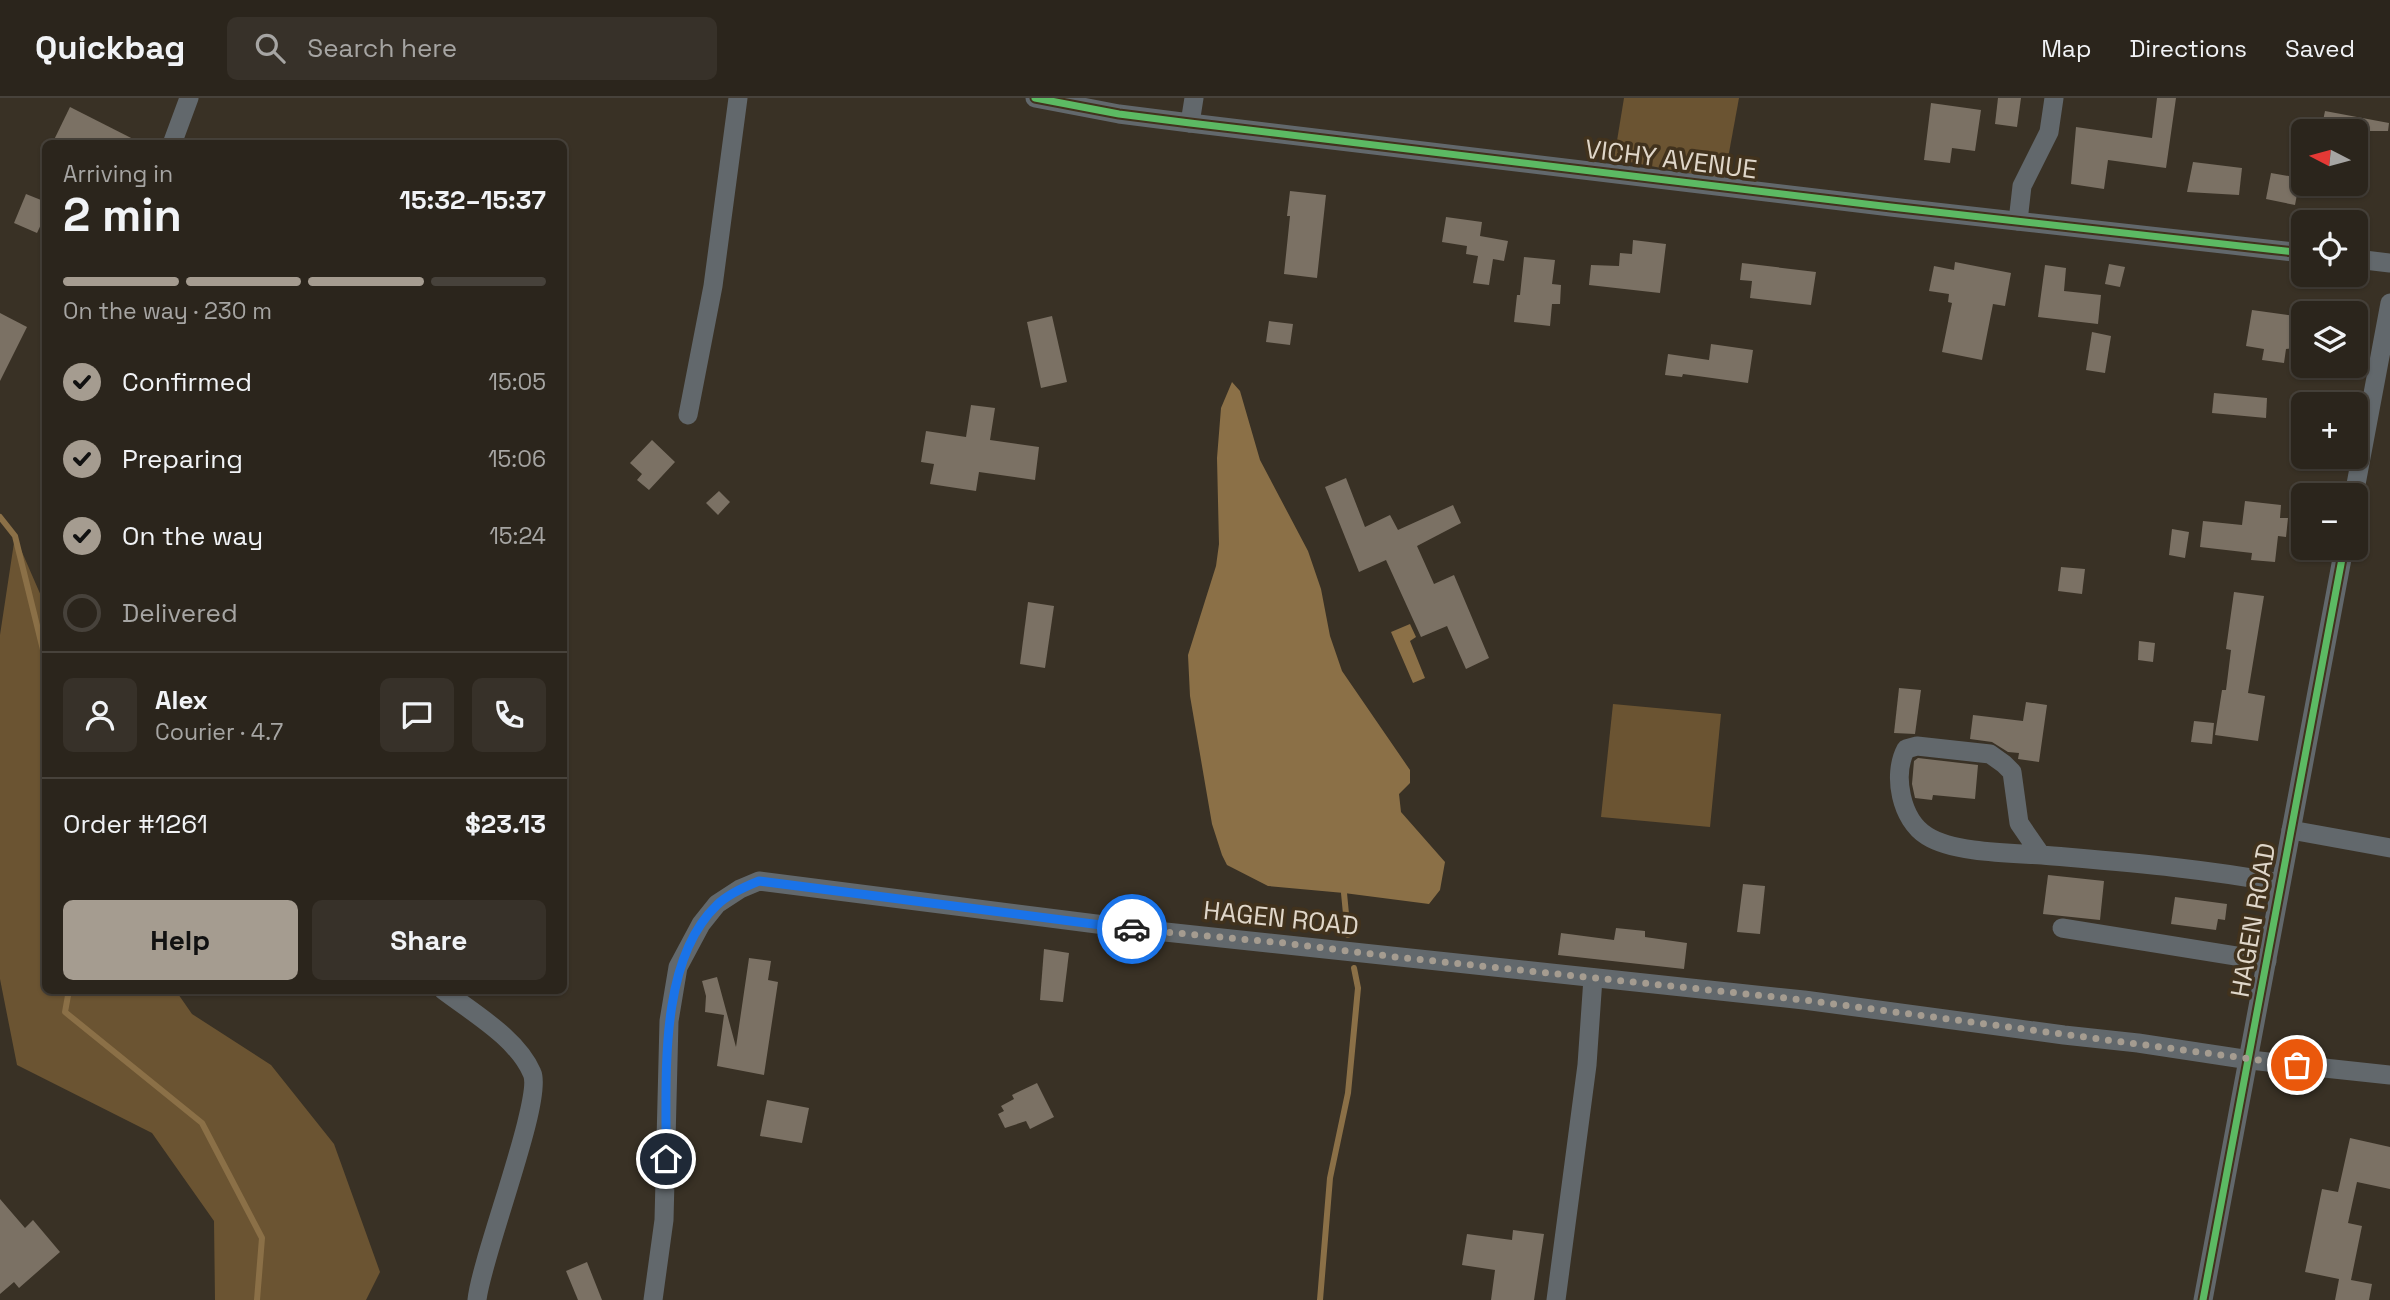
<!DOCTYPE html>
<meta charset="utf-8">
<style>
:root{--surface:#2b251c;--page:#373129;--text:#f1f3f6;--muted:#a6a5a3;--line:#47423b;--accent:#a59c90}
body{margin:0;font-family:"Space Grotesk",sans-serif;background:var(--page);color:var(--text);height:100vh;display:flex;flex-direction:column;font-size:26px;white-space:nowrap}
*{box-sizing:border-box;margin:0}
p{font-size:23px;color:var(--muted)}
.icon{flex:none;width:38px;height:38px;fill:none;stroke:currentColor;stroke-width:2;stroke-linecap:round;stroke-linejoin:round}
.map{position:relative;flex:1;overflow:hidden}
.drawer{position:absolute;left:42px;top:42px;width:525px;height:854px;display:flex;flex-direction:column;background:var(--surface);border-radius:10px;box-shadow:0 2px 5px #0004,0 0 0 2px var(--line)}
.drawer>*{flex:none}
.needle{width:46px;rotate:276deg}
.buttons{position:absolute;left:2291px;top:21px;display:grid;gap:14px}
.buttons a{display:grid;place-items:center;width:77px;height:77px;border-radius:10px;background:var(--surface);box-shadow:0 2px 5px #0004,0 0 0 2px var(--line);font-size:35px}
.pin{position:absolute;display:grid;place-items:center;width:60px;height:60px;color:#fff;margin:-30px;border:4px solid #fff;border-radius:50%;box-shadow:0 2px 7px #0007}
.courier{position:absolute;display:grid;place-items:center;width:70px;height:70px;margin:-35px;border:5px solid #1a73e8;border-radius:50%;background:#fff;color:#222;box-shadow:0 2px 9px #0007}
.headline em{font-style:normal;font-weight:600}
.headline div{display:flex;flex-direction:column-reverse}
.headline{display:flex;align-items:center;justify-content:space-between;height:119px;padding:0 21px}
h1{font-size:46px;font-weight:600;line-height:52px}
.bar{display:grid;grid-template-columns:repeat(4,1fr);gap:10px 7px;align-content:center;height:84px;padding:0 21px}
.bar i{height:9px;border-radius:5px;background:var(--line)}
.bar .current{background:var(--accent)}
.bar p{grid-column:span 4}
.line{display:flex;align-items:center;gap:18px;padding:0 21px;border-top:2px solid var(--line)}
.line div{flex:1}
.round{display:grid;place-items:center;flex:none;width:74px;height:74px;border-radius:10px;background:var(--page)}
ol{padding:0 21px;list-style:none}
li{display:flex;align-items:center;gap:21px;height:77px}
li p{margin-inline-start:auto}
li .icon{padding:7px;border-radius:50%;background:var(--accent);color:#111;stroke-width:4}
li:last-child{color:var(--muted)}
li i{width:38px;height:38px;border:4px solid var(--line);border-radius:50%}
.primary-button{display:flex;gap:14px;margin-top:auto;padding:14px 21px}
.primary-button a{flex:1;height:80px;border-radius:10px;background:var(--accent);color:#111;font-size:28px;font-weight:600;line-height:80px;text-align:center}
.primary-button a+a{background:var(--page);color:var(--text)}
header{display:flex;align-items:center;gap:42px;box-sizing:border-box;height:98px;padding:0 35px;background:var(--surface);border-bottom:2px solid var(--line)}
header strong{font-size:33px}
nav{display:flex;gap:38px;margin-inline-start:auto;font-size:24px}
.search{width:490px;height:63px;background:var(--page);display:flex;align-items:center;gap:18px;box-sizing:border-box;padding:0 24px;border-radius:10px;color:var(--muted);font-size:26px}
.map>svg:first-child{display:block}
</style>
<header>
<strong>Quickbag</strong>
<div class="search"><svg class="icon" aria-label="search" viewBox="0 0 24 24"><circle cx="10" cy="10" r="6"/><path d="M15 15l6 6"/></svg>Search here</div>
<nav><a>Map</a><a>Directions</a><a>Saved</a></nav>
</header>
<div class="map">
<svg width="2390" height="1202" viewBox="0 0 2390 1202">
<rect width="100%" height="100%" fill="#393125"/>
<g fill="#6b5432">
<polygon points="1624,0 1739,0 1724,82 1614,61"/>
<polygon points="15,438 45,507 46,892 176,893 192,916 271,967 334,1046 380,1174 366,1202 215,1202 214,1123 152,1035 17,967 0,881 0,537"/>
<polygon points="1613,606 1721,616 1710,729 1601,719"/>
</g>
<g fill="#8b7047">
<polygon points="1232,284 1240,293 1260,362 1308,453 1321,491 1330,538 1342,573 1410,672 1410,685 1399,696 1401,714 1445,764 1440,792 1429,806 1344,795 1268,788 1227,767 1222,757 1212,726 1190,598 1188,557 1216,468 1219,446 1217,360 1221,310"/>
<polygon points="1410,526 1416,539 1410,543 1425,580 1413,585 1391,534"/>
</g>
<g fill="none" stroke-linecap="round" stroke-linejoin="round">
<g stroke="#8b7047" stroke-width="6">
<polyline points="0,419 15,438 46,564"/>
<polyline points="1344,795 1348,837"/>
<polyline points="69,892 65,914 202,1025 262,1140 257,1202"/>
<polyline points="1320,1202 1330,1080 1348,995 1358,890 1354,870"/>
</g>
</g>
<g fill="#7b7164">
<polygon points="1998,0 2021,0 2017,29 1995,26"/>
<polygon points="2157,0 2176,0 2166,70 2108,62 2104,91 2071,86 2076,29 2152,40"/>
<polygon points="1931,5 1981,12 1975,53 1952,50 1950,65 1924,62"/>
<polygon points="70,9 143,46 52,46"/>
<polygon points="2325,13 2389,25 2388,33 2321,33"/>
<polygon points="2193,64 2242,70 2239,97 2187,94"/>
<polygon points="2271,75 2300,80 2295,107 2266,101"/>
<polygon points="1290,93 1326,97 1317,180 1284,176 1290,118 1287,118"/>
<polygon points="26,96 46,104 46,116 37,135 14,125"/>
<polygon points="1446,119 1482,124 1480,138 1508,143 1504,163 1493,161 1489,187 1473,185 1478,158 1466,156 1467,148 1442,144"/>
<polygon points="1633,142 1666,146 1660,195 1589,187 1591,167 1619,168 1620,155 1632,156"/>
<polygon points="1524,159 1555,162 1552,186 1561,187 1560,206 1552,206 1550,228 1514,224 1517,197 1520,197"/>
<polygon points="1955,164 2011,175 2005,208 1993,206 1982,262 1942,254 1952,205 1948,204 1949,196 1929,193 1934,168 1954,172"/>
<polygon points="1742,165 1816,174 1811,207 1750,200 1752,183 1740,182"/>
<polygon points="2109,166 2125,169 2120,189 2105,186"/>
<polygon points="2045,167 2066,170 2064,193 2101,197 2098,226 2038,219"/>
<polygon points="2252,212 2303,219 2303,249 2286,251 2284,265 2262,262 2264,251 2246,248"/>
<polygon points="0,215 27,229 0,283"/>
<polygon points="1052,218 1067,284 1041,290 1027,224"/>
<polygon points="1269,223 1293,226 1290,247 1266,244"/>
<polygon points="2092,234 2111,238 2105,275 2086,272"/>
<polygon points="1711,246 1753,252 1748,285 1683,276 1682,279 1665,277 1668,256 1709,262"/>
<polygon points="2214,295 2267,300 2266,320 2212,315"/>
<polygon points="971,307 995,310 990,342 1039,349 1035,382 979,374 976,393 930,386 934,366 921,364 926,333 966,339"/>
<polygon points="652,342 675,364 649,392 637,382 642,376 630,365"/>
<polygon points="1346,380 1365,429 1390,417 1398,432 1453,407 1461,425 1417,448 1434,486 1454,477 1489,560 1466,571 1447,528 1421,539 1386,462 1359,474 1325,389"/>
<polygon points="719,393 730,404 718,417 706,405"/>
<polygon points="2245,403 2281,407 2280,420 2288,420 2286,439 2278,438 2275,464 2251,462 2252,455 2200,449 2203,423 2242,427"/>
<polygon points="2172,431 2189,434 2185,460 2169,457"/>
<polygon points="2061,469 2085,471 2082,496 2058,493"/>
<polygon points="2234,494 2264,498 2248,595 2265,598 2258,643 2215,637 2222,592 2226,592 2231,552 2226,551"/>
<polygon points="1028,504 1054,508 1045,570 1020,566"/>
<polygon points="2139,543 2155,545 2153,564 2138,562"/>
<polygon points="1899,590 1921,592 1915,636 1894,635"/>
<polygon points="2026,604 2047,607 2039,664 2018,661 2019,655 2008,654 1992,644 1970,641 1973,617 2023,623"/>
<polygon points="2194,623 2214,625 2212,646 2191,644"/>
<polygon points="1918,660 1978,667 1975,701 1933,697 1932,702 1915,700 1912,686 1914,663"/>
<polygon points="2048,777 2104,783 2100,822 2043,816"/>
<polygon points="1743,786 1765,788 1760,836 1737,834"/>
<polygon points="2175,799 2227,806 2225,822 2218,821 2216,832 2171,826"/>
<polygon points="1616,830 1645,833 1645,839 1687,845 1684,871 1558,857 1561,835 1614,842"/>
<polygon points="1044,851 1069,855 1063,904 1040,902"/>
<polygon points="749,860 771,863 768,882 778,884 764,977 717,968 724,917 705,914 706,898 702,883 717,879 736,949"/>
<polygon points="1037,985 1054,1019 1030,1031 1026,1023 1005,1030 998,1016 1004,1013 1001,1008 1014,1001 1012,997"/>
<polygon points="767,1002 809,1010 802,1045 760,1038"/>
<polygon points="2350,1040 2390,1049 2390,1091 2357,1084 2348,1125 2362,1128 2351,1182 2372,1186 2369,1202 2335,1202 2339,1181 2305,1174 2322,1091 2338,1094"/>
<polygon points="0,1101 25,1130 33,1122 60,1154 19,1190 14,1184 0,1196"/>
<polygon points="1513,1132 1544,1136 1534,1202 1491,1202 1495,1172 1462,1167 1467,1136 1512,1142"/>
<polygon points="587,1164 602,1202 578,1202 566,1173"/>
</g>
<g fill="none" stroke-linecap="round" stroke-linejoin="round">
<g stroke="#62686c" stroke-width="19">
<polyline points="1035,0 1119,16 1190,25 1891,109 2303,155"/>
<polyline points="1190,25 1194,0"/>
<polyline points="172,46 189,0"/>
<polyline points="2018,123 2022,88 2049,34 2054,0"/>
<polyline points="2356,161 2390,165"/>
<polyline points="688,317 713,188 738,0"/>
<polyline points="2354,397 2390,205"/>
<polyline points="2291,732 2390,750"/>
<path d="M2041,757l-22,-32 -7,-51 -8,-8 -14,-10 -73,-8 -11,3c-14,26 -5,71 21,87 27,17 83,17 115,19 79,7 160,13 238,28"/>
<polyline points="2062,830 2267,863"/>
<path d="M443,892c30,23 74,48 89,83 12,25 -51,185 -55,227"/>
<polyline points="653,1202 664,1122 669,923 678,869 701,826 717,806 740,791 759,783 1128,830 1804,902 2064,937 2138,945 2250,962 2390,977"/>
<polyline points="1556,1202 1587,967 1593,880"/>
<polyline points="2203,1202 2344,450"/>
</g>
<g stroke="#41321d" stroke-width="11">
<g id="cycleway">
<polyline points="1035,0 1119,16 1190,25 1891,109 2303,155"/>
<polyline points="2203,1202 2344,450"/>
</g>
</g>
<use href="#cycleway" stroke="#5cba63" stroke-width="7"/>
</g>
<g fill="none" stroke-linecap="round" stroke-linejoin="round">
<polyline stroke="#a59c90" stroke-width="7" stroke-dasharray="0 12.6" points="1132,831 1284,845 1396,859 1804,902 2297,967"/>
<path stroke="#1a73e8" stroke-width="9" d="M666,1061c1,-77 -9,-197 51,-254 11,-11 27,-18 42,-24l373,48"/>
</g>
<g text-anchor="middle" stroke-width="7" stroke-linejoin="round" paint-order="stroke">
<g font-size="26" fill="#dfd6c9" stroke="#41321d">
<text transform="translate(1671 61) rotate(7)" y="9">VICHY AVENUE</text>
<text transform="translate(1281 820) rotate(6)" y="9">HAGEN ROAD</text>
<text transform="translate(2253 822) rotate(-80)" y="9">HAGEN ROAD</text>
</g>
</g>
</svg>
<div class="buttons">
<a><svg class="needle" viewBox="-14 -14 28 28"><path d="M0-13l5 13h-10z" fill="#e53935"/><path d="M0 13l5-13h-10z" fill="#a6a5a3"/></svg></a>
<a><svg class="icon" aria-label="locate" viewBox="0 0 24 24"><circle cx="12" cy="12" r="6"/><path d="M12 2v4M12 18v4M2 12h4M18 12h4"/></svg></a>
<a><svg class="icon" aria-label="layers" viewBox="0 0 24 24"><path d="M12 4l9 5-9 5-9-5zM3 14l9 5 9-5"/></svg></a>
<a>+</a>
<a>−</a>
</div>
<div class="pin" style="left:2297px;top:967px;background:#ea580c"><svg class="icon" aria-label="bag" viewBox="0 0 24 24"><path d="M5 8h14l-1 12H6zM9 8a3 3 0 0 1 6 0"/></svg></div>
<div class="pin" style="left:666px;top:1061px;background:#1f2937"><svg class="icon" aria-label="home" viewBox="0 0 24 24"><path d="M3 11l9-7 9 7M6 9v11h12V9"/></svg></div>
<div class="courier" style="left:1132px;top:831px"><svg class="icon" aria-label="car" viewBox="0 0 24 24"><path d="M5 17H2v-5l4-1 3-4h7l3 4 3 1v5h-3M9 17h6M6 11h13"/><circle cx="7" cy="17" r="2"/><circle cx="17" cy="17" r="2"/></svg></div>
<section class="drawer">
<div class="headline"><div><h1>2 min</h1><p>Arriving in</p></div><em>15:32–15:37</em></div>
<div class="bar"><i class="current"></i><i class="current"></i><i class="current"></i><i></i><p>On the way · 230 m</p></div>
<ol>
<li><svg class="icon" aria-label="check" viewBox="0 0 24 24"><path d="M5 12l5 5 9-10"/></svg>Confirmed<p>15:05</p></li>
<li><svg class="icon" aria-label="check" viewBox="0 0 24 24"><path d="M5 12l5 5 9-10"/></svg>Preparing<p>15:06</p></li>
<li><svg class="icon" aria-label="check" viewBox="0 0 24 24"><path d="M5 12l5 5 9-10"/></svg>On the way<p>15:24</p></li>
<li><i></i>Delivered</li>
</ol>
<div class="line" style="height:126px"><a class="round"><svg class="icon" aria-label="person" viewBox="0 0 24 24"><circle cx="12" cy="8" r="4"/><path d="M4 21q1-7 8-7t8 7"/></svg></a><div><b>Alex</b><p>Courier · 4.7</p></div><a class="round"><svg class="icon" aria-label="chat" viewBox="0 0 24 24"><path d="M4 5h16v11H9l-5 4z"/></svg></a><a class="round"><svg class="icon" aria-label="phone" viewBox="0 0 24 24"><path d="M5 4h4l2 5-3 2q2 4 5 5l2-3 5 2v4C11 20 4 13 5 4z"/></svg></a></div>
<div class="line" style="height:91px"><div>Order #1261</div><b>$23.13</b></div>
<div class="primary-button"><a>Help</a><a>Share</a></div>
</section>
</div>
